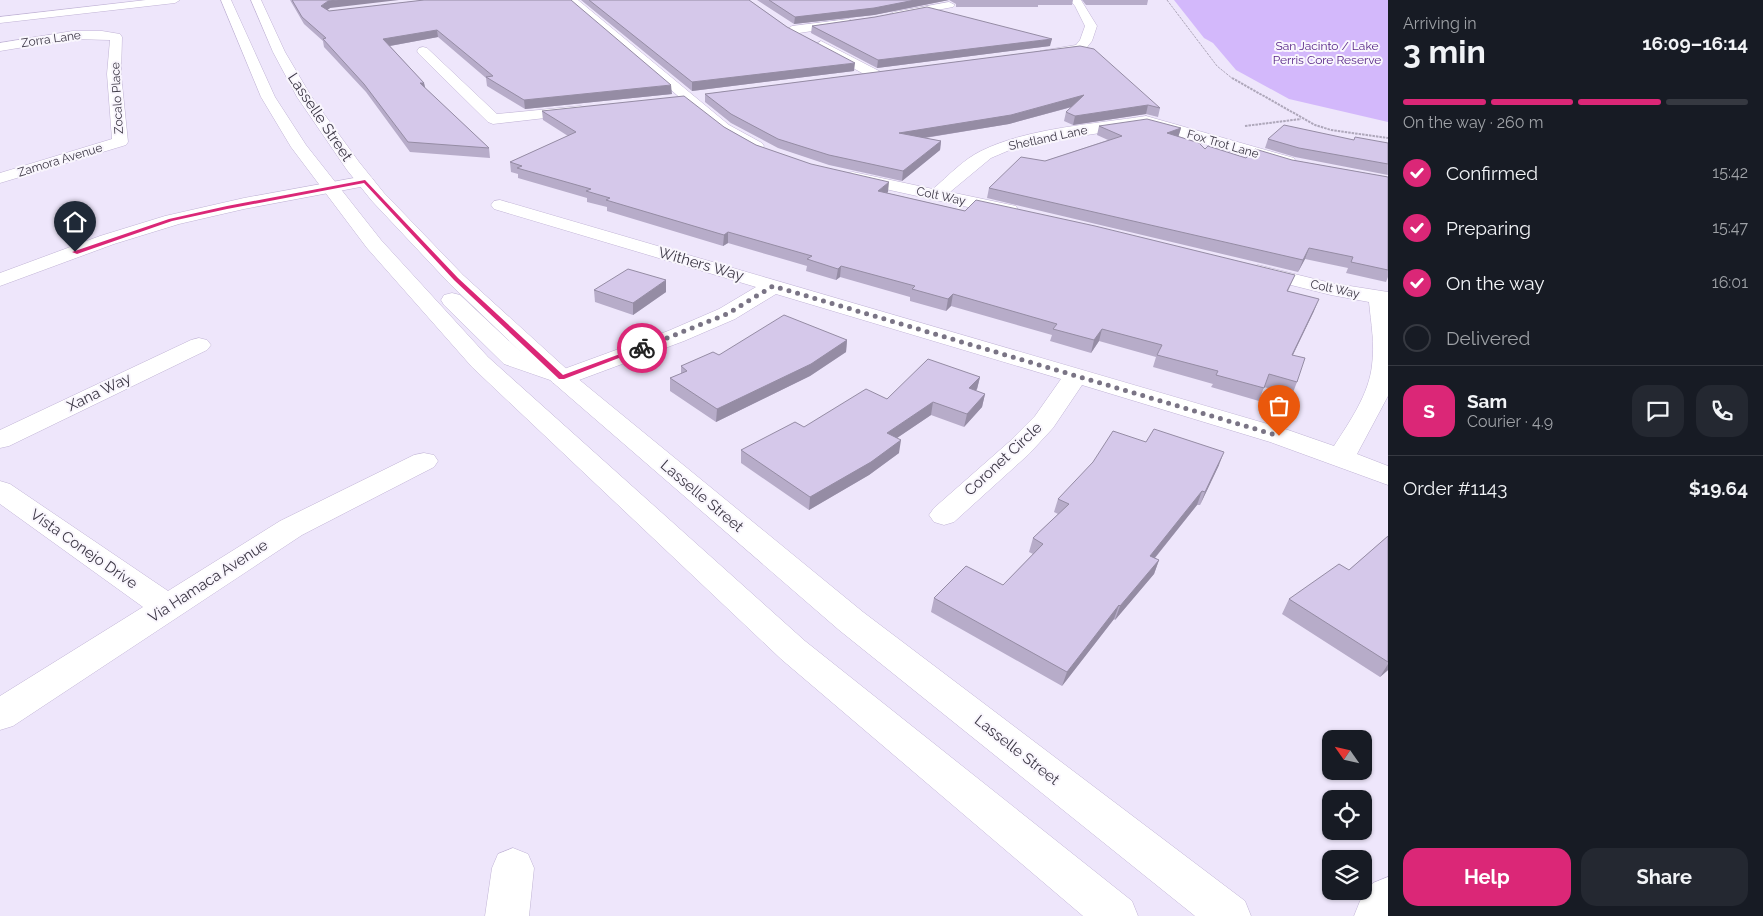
<!DOCTYPE html>
<meta charset="utf-8">
<style>
:root{--surface:#171b24;--page:#242831;--text:#f1f3f6;--muted:#9ea1a6;--line:#363941;--accent:#db2777}
body{margin:0;font-family:Raleway,sans-serif;background:var(--page);color:var(--text);height:100vh;display:flex;flex-direction:column;font-size:19px;white-space:nowrap}
*{box-sizing:border-box;margin:0}
p{font-size:16px;color:var(--muted)}
.icon{flex:none;width:28px;height:28px;fill:none;stroke:currentColor;stroke-width:2;stroke-linecap:round;stroke-linejoin:round}
.map{position:relative;flex:1;overflow:hidden}
.panel{display:flex;flex-direction:column;background:var(--surface);width:375px}
.panel>*{flex:none}
.needle{width:32px;rotate:304deg}
.buttons{position:absolute;left:1322px;top:730px;display:grid;gap:10px}
.buttons a{display:grid;place-items:center;width:50px;height:50px;border-radius:10px;background:var(--surface);box-shadow:0 1px 4px #0004;font-size:25px}
.pin{position:absolute;display:grid;place-items:center;width:42px;height:42px;color:#fff;margin:-51px -21px;border-radius:50% 50% 50% 0;rotate:-45deg;box-shadow:0 0 5px #0007}
.pin .icon{rotate:45deg}
.courier{position:absolute;display:grid;place-items:center;width:50px;height:50px;margin:-25px;border:4px solid #db2777;border-radius:50%;background:#fff;color:#222;box-shadow:0 1px 6px #0007}
.overview em{font-style:normal;font-weight:700}
.overview div{display:flex;flex-direction:column-reverse}
.overview{display:flex;align-items:center;justify-content:space-between;height:85px;padding:0 15px}
h1{font-size:32px;font-weight:700;line-height:38px}
.bar{display:grid;grid-template-columns:repeat(4,1fr);gap:8px 5px;align-content:center;height:60px;padding:0 15px}
.bar i{height:6px;border-radius:4px;background:var(--line)}
.bar .on{background:var(--accent)}
.bar p{grid-column:span 4}
.line{display:flex;align-items:center;gap:12px;padding:0 15px;border-top:1px solid var(--line)}
.line div{flex:1}
.round{display:grid;place-items:center;flex:none;width:52px;height:52px;border-radius:15px;background:var(--page)}
ol{padding:0 15px;list-style:none}
li{display:flex;align-items:center;gap:15px;height:55px}
li p{margin-inline-start:auto}
li .icon{padding:5px;border-radius:50%;background:var(--accent);color:#fff;stroke-width:4}
li:last-child{color:var(--muted)}
li i{width:28px;height:28px;border:2px solid var(--line);border-radius:50%}
.cta{display:flex;gap:10px;margin-top:auto;padding:10px 15px}
.cta a{flex:1;height:58px;border-radius:15px;background:var(--accent);color:#fff;font-size:20px;font-weight:700;line-height:58px;text-align:center}
.cta a+a{background:var(--page);color:var(--text)}
main{display:flex;flex:1;min-height:0}
.map>svg:first-child{display:block}
</style>
<main>
<div class="map">
<svg width="1388" height="916" viewBox="0 0 1388 916">
<rect width="100%" height="100%" fill="#eee6fb"/>
<polygon fill="#d3b8fb" points="1174,0 1388,0 1388,122 1289,99 1236,70 1213,43 1204,38"/>
<g fill="none" stroke-linecap="round" stroke-linejoin="round">
<g stroke="#c0b3d5" stroke-width="1">
<g id="minor">
<polygon points="566,0 578,0 729,125 762,143 764,146 762,149 750,149 719,131"/>
<polygon points="1070,0 1081,0 1097,26 1092,41 1084,51 1045,58 1040,57 1039,54 1040,51 1076,45 1080,40 1085,26 1075,6"/>
<polygon points="949,2 955,5 953,7 894,18 888,15 894,12"/>
<polygon points="849,19 855,23 853,25 792,34 786,30 792,26"/>
<polygon points="73,31 102,31 120,34 122,37 121,74 128,142 126,145 0,183 0,173 112,139 107,74 110,40 73,39 0,51 0,43"/>
<polygon points="821,41 881,72 883,75 881,78 871,78 817,48 815,45"/>
<polygon points="423,47 427,48 497,114 580,106 585,107 587,110 585,113 580,114 493,124 488,122 419,54 417,51 419,48"/>
<path d="M1146,116l148,42 2,4 -2,4 -6,1 -84,-23 -59,-18 -103,16 -30,7 -21,9 -41,34 66,14 2,4 -2,4 -7,2 -156,-34 -6,-1 -3,-4 3,-4 6,-1 80,17c15,-13 31,-30 48,-38 46,-23 114,-27 165,-35z"/>
<polygon points="365,176 371,177 374,181 371,185 244,209 179,224 114,244 0,286 0,273 100,236 165,216 244,198"/>
<path d="M500,200l788,230 46,16c16,-25 35,-52 38,-81 3,-21 -1,-42 -3,-63l-38,-7 -80,-20 -3,-4 3,-4 7,-2 73,18 57,9v104l-31,58 31,12v19l-118,-43 -188,-57 -29,43 -24,26 -75,68 -10,3 -10,-3 -5,-7 5,-7 75,-66 26,-26 26,-37 -285,-85 -41,25 -51,22 -113,42 -9,2 -9,-2 -3,-5 3,-5 115,-42 51,-22 37,-22 -262,-78 -3,-4 3,-4z"/>
<polygon points="199,338 207,340 211,345 207,350 9,446 0,448 0,430 191,340"/>
<polygon points="424,453 434,455 438,461 434,467 302,535 13,726 0,730 0,696 143,607 0,504 0,481 10,484 168,591 280,521 414,455"/>
<polygon points="513,848 528,854 534,868 529,916 485,916 492,868 498,854"/>
<polygon points="1388,877 1388,916 1354,916 1360,901 1373,883"/>
</g>
</g>
<g stroke="#c0b3d5" stroke-width="1">
<polygon id="tertiary" points="146,0 180,0 175,3 0,23 0,17"/>
</g>
<g stroke="#c0b3d5" stroke-width="1">
<g id="secondary">
<polygon points="221,0 231,0 275,97 306,145 381,240 488,357 805,641 1132,901 1138,916 1083,916 781,659 472,367 367,248 291,147 261,97"/>
<polygon points="251,0 261,0 285,52 311,96 359,162 384,193 463,275 571,373 863,612 1245,901 1251,916 1195,916 839,630 550,380 504,364 444,305 441,300 444,295 452,293 460,295 524,355 449,283 372,201 347,170 297,97 273,52"/>
</g>
</g>
<polyline stroke="#aea7ba" stroke-width="1" stroke-dasharray="2.5 1" stroke-linecap="butt" points="1167,0 1217,66 1233,79"/>
<g stroke="#aea7ba" stroke-width="2" stroke-dasharray="2.5 1" stroke-linecap="butt">
<polyline points="1232,78 1315,125 1331,130 1388,138"/>
<polyline points="1245,126 1301,119"/>
</g>
<use href="#minor" fill="#fff" fill-rule="evenodd"/>
<use href="#tertiary" fill="#fff" fill-rule="evenodd"/>
<use href="#secondary" fill="#fff" fill-rule="evenodd"/>
</g>
<g fill="#b7acc9">
<polygon points="290,0 330,8 327,10 329,11 424,0 672,94 525,109 487,86 486,78 438,37 390,46 424,83 425,88 489,148 490,158 410,152 366,92 324,47 323,41 304,24"/>
<polygon points="581,0 749,0 787,27 854,71 692,91"/>
<polygon points="757,0 1073,0 1072,5 1038,5 1038,7 956,7 956,4 949,0 874,15 794,24"/>
<polygon points="1082,0 1148,0 1147,5 1086,5"/>
<polygon points="875,17 1050,46 877,68 811,33 812,26"/>
<polygon points="1080,46 1160,108 1158,117 1146,114 1073,125 1064,121 1066,112 1072,107 1009,124 925,138 941,141 940,150 902,181 829,165 778,148 731,123 705,102 705,94"/>
<polygon points="542,111 724,127 756,145 888,192 887,193 965,211 1295,275 1288,291 1314,311 1293,355 1297,382 1292,395 1264,387 1259,401 1211,387 1213,384 1153,367 1156,357 1099,341 1091,353 1050,341 1052,335 951,306 946,311 910,301 910,297 840,277 836,280 806,271 807,266 728,243 723,246 607,211 607,207 587,202 587,198 518,178 518,174 511,172 510,162 568,136 543,120"/>
<polygon points="1099,126 1181,128 1178,137 1205,149 1246,158 1292,160 1388,177 1388,277 1386,282 1346,273 1348,268 1305,259 1298,272 987,198 989,188 1045,161 1108,140 1097,135"/>
<polygon points="1268,139 1354,140 1388,143 1388,175 1295,157 1265,148"/>
<polygon points="594,290 666,292 633,315 595,302"/>
<polygon points="847,340 846,352 810,376 716,422 670,391 670,378 681,374 681,366 719,355"/>
<polygon points="980,377 977,389 976,391 985,394 982,407 964,427 931,415 897,438 899,453 869,475 809,510 741,463 741,450 887,399"/>
<polygon points="1146,442 1219,465 1200,505 1197,505 1155,558 1159,560 1154,574 1115,620 1114,619 1062,686 931,612 934,598 1003,585 1033,554 1029,552 1033,538 1058,514 1054,512 1058,499"/>
<polygon points="1388,536 1388,670 1380,677 1282,614 1289,599 1349,570"/>
</g>
<g fill="#958ca4">
<polygon points="338,0 399,0 330,8 322,14 321,6 328,1"/>
<polygon points="915,0 949,0 874,15 794,24 795,17"/>
<polygon points="437,30 438,37 384,47 383,39"/>
<polygon points="1052,39 1050,46 877,68 878,60"/>
<polygon points="855,63 854,71 692,91 692,82"/>
<polygon points="420,83 424,83 426,91"/>
<polygon points="671,85 672,94 525,109 524,100"/>
<polygon points="1084,95 1082,104 1009,124 898,142 899,133"/>
<polygon points="1148,105 1146,114 1073,125 1075,116"/>
<polygon points="1181,128 1178,138 1167,133"/>
<polygon points="941,141 940,150 902,181 903,171"/>
<polygon points="889,182 888,192 876,202 878,191"/>
<polygon points="728,232 728,243 723,246 724,235"/>
<polygon points="1309,248 1305,259 1298,272 1303,260"/>
<polygon points="841,266 840,277 836,280 838,269"/>
<polygon points="666,280 666,292 633,315 633,303"/>
<polygon points="953,294 951,306 946,311 948,299"/>
<polygon points="1319,299 1314,311 1287,367 1292,355"/>
<polygon points="1102,329 1099,341 1091,353 1094,340"/>
<polygon points="847,340 846,352 810,376 716,422 717,409"/>
<polygon points="980,377 977,389 966,401 969,388"/>
<polygon points="985,394 982,407 964,427 967,414"/>
<polygon points="933,402 931,415 885,446 887,433"/>
<polygon points="901,440 899,453 869,475 809,510 810,497"/>
<polygon points="1224,452 1219,465 1200,505 1205,492"/>
<polygon points="1202,491 1197,505 1145,570 1150,556"/>
<polygon points="1159,560 1154,574 1115,620 1120,606"/>
<polygon points="1119,605 1114,619 1062,686 1067,672"/>
<polygon points="1388,664 1388,670 1380,677"/>
</g>
<g fill="#d5c8ea" stroke="#958ca4">
<polygon points="292,0 338,0 328,1 321,6 329,11 424,0 571,0 671,85 524,100 486,77 493,76 437,30 383,39 424,83 420,83 489,148 408,142 364,84 323,39 326,38 302,17"/>
<polygon points="589,0 749,0 787,27 855,63 692,82"/>
<polygon points="769,0 915,0 874,8 795,17"/>
<polygon points="927,7 1052,39 878,60 812,26 875,17"/>
<polygon points="1080,46 1094,49 1160,108 1148,105 1075,116 1066,112 1084,95 1011,115 899,133 941,141 903,171 829,155 778,139 731,114 705,94"/>
<polygon points="684,96 724,127 756,145 811,164 889,182 878,191 965,211 976,200 1095,226 1295,275 1287,291 1319,299 1292,355 1305,358 1297,382 1269,374 1264,388 1216,375 1218,371 1157,355 1162,345 1102,329 1094,340 1053,329 1057,324 953,294 948,299 912,289 915,286 841,266 838,269 807,259 812,256 728,232 724,235 606,200 610,198 586,191 591,189 517,168 522,166 510,162 576,132 542,111"/>
<polygon points="1147,119 1181,128 1167,133 1199,143 1205,149 1208,146 1246,158 1255,149 1292,160 1388,177 1388,270 1351,262 1353,257 1309,248 1303,260 989,188 1021,157 1045,161 1122,136 1099,126"/>
<polygon points="1284,125 1354,140 1355,137 1388,143 1388,164 1299,148 1268,139"/>
<polygon points="628,269 666,280 633,303 594,290"/>
<polygon points="784,315 847,340 811,364 717,409 670,378 687,371 681,366 713,352 719,355"/>
<polygon points="928,359 980,377 969,388 985,394 967,414 933,402 887,433 901,440 871,462 810,497 741,450 795,422 804,427 866,389 887,399"/>
<polygon points="1154,429 1224,452 1205,492 1202,491 1150,556 1159,560 1120,606 1119,605 1067,672 934,598 966,566 1003,585 1043,544 1033,538 1069,504 1058,499 1093,462 1113,431 1146,442"/>
<polygon points="1388,536 1388,662 1289,599 1339,564 1349,570"/>
</g>
<polygon fill="#db2777" points="365,180 458,278 563,375 639,347 645,348 564,379 559,379 454,280 364,183 227,209 172,221 77,254 72,252 169,219 227,206"/>
<g fill="none" stroke-linecap="round" stroke-linejoin="round">
<polyline stroke="#7a7485" stroke-width="5" stroke-dasharray="0 9" points="642,348 727,314 773,286 1279,436"/>
</g>
<g text-anchor="middle" stroke-width="4" stroke-linejoin="round" paint-order="stroke">
<g font-size="12" fill="#3c3745" stroke="#f9f6fd">
<text transform="translate(51 39) rotate(-8)" y="4">Zorra Lane</text>
<text transform="translate(117 98) rotate(-93)" y="4">Zocalo Place</text>
<text transform="translate(1048 138) rotate(-12)" y="4">Shetland Lane</text>
<text transform="translate(1223 144) rotate(16)" y="4">Fox Trot Lane</text>
<text transform="translate(60 160) rotate(-17)" y="4">Zamora Avenue</text>
<text transform="translate(941 196) rotate(12)" y="4">Colt Way</text>
<text transform="translate(1335 289) rotate(12)" y="4">Colt Way</text>
</g>
<g font-size="12" fill="#521f83" stroke="#f9f6fd">
<text x="1327" y="50">San Jacinto / Lake<tspan x="1327" dy="14">Perris Core Reserve</tspan></text>
</g>
<g font-size="15" fill="#3c3745" stroke="#f9f6fd">
<text transform="translate(320 117) rotate(56)" y="5">Lasselle Street</text>
<text transform="translate(701 264) rotate(16)" y="5">Withers Way</text>
<text transform="translate(99 392) rotate(-26)" y="5">Xana Way</text>
<text transform="translate(1003 459) rotate(-43)" y="5">Coronet Circle</text>
<text transform="translate(702 496) rotate(40)" y="5">Lasselle Street</text>
<text transform="translate(84 549) rotate(35)" y="5">Vista Conejo Drive</text>
<text transform="translate(208 581) rotate(-33)" y="5">Via Hamaca Avenue</text>
<text transform="translate(1017 750) rotate(38)" y="5">Lasselle Street</text>
</g>
</g>
</svg>
<div class="buttons">
<a><svg class="needle" viewBox="-14 -14 28 28"><path d="M0-13l5 13h-10z" fill="#e53935"/><path d="M0 13l5-13h-10z" fill="#9ea1a6"/></svg></a>
<a><svg class="icon" aria-label="locate" viewBox="0 0 24 24"><circle cx="12" cy="12" r="6"/><path d="M12 2v4M12 18v4M2 12h4M18 12h4"/></svg></a>
<a><svg class="icon" aria-label="layers" viewBox="0 0 24 24"><path d="M12 4l9 5-9 5-9-5zM3 14l9 5 9-5"/></svg></a>
</div>
<div class="pin" style="left:1279px;top:436px;background:#ea580c"><svg class="icon" aria-label="bag" viewBox="0 0 24 24"><path d="M5 8h14l-1 12H6zM9 8a3 3 0 0 1 6 0"/></svg></div>
<div class="pin" style="left:75px;top:252px;background:#1f2937"><svg class="icon" aria-label="home" viewBox="0 0 24 24"><path d="M3 11l9-7 9 7M6 9v11h12V9"/></svg></div>
<div class="courier" style="left:642px;top:348px"><svg class="icon" aria-label="bike" viewBox="0 0 24 24"><circle cx="6" cy="16" r="4"/><circle cx="18" cy="16" r="4"/><path d="M6 16l4-8h5l3 8M10 8l3 8H6M13 5h3"/></svg></div>
</div>
<section class="panel">
<div class="overview"><div><h1>3 min</h1><p>Arriving in</p></div><em>16:09–16:14</em></div>
<div class="bar"><i class="on"></i><i class="on"></i><i class="on"></i><i></i><p>On the way · 260 m</p></div>
<ol>
<li><svg class="icon" aria-label="check" viewBox="0 0 24 24"><path d="M5 12l5 5 9-10"/></svg>Confirmed<p>15:42</p></li>
<li><svg class="icon" aria-label="check" viewBox="0 0 24 24"><path d="M5 12l5 5 9-10"/></svg>Preparing<p>15:47</p></li>
<li><svg class="icon" aria-label="check" viewBox="0 0 24 24"><path d="M5 12l5 5 9-10"/></svg>On the way<p>16:01</p></li>
<li><i></i>Delivered</li>
</ol>
<div class="line" style="height:90px"><b class="round" style="background:var(--accent);color:#fff">S</b><div><b>Sam</b><p>Courier · 4.9</p></div><a class="round"><svg class="icon" aria-label="chat" viewBox="0 0 24 24"><path d="M4 5h16v11H9l-5 4z"/></svg></a><a class="round"><svg class="icon" aria-label="phone" viewBox="0 0 24 24"><path d="M5 4h4l2 5-3 2q2 4 5 5l2-3 5 2v4C11 20 4 13 5 4z"/></svg></a></div>
<div class="line" style="height:65px"><div>Order #1143</div><b>$19.64</b></div>
<div class="cta"><a>Help</a><a>Share</a></div>
</section>
</main>
